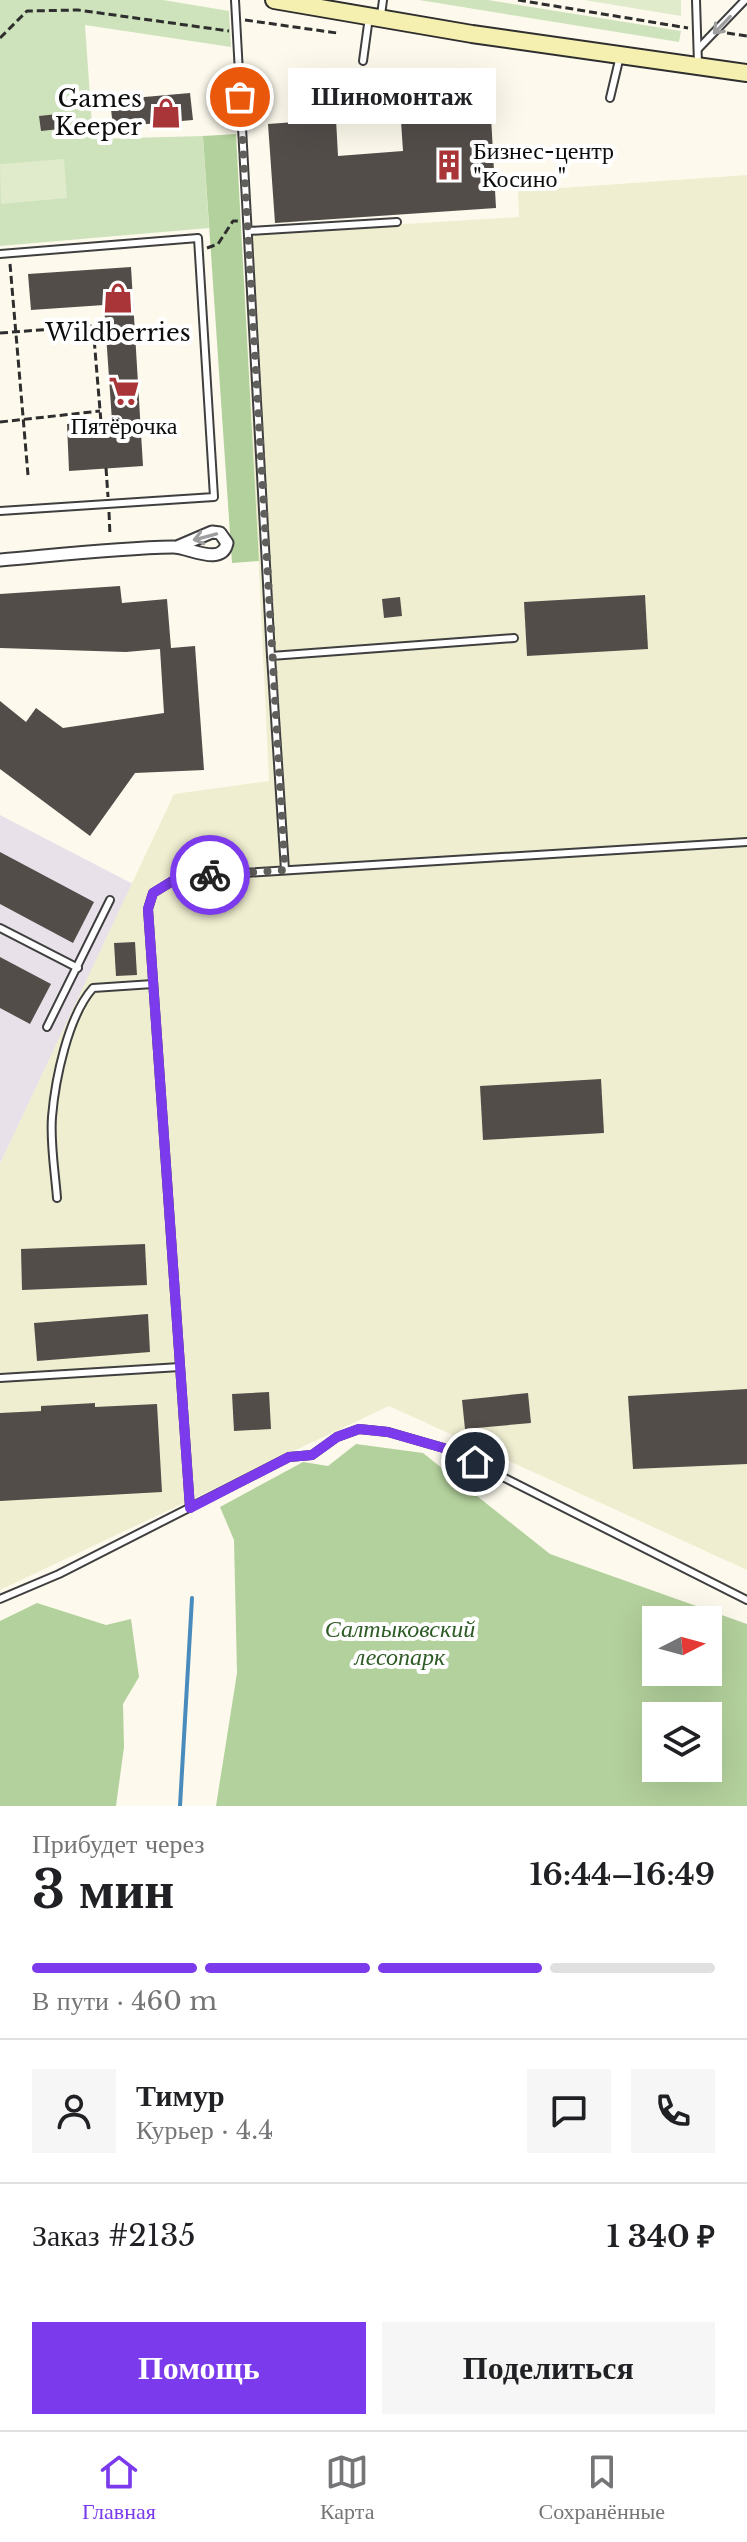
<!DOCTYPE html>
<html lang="ru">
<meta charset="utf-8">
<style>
:root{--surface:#fff;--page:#f6f6f6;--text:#202124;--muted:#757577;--line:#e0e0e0;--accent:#7c3aed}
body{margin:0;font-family:"Libre Baskerville",serif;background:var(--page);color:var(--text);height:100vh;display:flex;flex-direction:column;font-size:30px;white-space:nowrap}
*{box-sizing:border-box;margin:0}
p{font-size:26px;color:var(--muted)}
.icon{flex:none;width:44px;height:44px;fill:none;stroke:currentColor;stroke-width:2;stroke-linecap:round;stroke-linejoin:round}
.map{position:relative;height:1806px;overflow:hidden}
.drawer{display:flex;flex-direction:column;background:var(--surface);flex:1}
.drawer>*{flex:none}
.needle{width:52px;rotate:84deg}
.controls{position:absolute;left:642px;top:1606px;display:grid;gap:16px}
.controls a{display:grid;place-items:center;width:80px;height:80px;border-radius:0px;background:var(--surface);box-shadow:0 8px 32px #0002;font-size:40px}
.pin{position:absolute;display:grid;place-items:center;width:68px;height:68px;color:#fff;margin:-34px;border:4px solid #fff;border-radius:50%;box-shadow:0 2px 8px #0007}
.courier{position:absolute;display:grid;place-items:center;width:80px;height:80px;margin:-40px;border:6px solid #7c3aed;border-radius:50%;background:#fff;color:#222;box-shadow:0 2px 10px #0007}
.bubble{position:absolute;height:56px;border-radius:0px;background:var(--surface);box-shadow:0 8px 32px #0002;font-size:26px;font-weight:800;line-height:56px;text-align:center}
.summary em{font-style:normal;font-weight:800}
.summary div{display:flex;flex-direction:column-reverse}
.summary{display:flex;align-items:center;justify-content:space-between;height:136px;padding:0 32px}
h1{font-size:52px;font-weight:800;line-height:60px}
.bar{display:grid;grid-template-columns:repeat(4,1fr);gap:12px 8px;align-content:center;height:96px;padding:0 32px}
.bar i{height:10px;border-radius:6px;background:var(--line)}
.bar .on{background:var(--accent)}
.bar p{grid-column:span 4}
.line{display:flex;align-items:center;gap:20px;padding:0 32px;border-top:2px solid var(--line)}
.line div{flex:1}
.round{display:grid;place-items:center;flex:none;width:84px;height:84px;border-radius:0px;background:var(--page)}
.button{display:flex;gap:16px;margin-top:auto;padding:16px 32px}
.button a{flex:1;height:92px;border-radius:0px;background:var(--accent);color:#fff;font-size:32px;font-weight:800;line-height:92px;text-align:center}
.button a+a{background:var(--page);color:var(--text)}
.tabs{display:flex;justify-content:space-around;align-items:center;height:112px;border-top:2px solid var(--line);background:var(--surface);font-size:22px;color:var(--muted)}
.tabs a{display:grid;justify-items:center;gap:4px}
.tabs .on{color:var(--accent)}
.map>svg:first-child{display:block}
</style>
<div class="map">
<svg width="747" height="1806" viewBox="0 0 747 1806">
<rect width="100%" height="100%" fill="#fdfaed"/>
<polygon fill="#e9e1ea" points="0,815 133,884 0,1164"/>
<polygon fill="#f0eed0" points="747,175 747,1570 389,1406 0,1590 0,1164 174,794 269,781 243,234 519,217 518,191"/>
<g fill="#cee3bb">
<polygon points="0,0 163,0 229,11 231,47 85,25 93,139 203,136 209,228 0,246"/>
<polygon points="419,0 488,0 681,31 679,42"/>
</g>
<g fill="#b3d19c" fill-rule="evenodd">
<polygon points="236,134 259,561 232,563 203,136"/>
<path d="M356,1444l67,9 127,101 197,70v182h-531l21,-133 -3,-133 -14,-33 83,-45 25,4zM708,1620v52h-52v-52zM708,1716v52h-52v-52z"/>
<polygon points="37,1603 106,1625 131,1619 139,1677 123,1704 124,1747 116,1806 0,1806 0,1621"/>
</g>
<g fill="#dfebcb">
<polygon points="584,0 681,0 681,16"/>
<polygon points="64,159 67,198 1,204 0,164"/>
</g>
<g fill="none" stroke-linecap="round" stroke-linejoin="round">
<polyline stroke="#488bbc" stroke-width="4" points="180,1806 192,1598"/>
</g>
<g fill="#534d4a">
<polygon points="190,93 193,120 113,127 110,100"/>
<polygon points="67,113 69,128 41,131 39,116"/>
<polygon points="491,116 496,208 275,223 268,124 336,119 338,156 403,151 401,121"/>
<polygon points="131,267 143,466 69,471 67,424 112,421 104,305 31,310 28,274"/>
<polygon points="120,586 122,603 167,599 171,648 195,646 204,770 135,773 90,836 0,769 0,701 26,722 36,708 63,728 164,713 160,649 126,652 0,648 0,594"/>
<polygon points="645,595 648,649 527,656 524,602"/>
<polygon points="400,597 402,616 384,618 382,599"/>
<polygon points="0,852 94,902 73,943 0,904"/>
<polygon points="135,942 137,975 116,976 114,943"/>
<polygon points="0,957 51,984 30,1024 0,1008"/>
<polygon points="601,1079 604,1133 483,1140 480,1086"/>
<polygon points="145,1244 147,1285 22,1290 21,1249"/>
<polygon points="148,1314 150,1352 37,1361 34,1323"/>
<polygon points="747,1389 747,1464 633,1469 628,1396"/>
<polygon points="269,1392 271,1429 234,1431 232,1394"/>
<polygon points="528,1393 531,1423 465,1429 462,1400"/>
<polygon points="95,1403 95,1407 157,1404 162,1492 0,1501 0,1413 41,1411 41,1406"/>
</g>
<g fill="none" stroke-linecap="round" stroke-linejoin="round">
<g stroke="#3f3f3f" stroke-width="10">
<g id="service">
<polyline points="235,0 271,656 285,870"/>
<polyline points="696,0 698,64"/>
<polyline points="381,15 383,0"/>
<polyline points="698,49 745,0"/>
<polyline points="363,61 369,17"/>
<polyline points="610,98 620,56"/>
<polyline points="248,231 397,222"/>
<polyline points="0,254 198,238 214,497 0,511"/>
<polyline points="271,656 514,638"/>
<polyline points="0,928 78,968"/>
<polyline points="47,1027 110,900"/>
<path d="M57,1198c-2,-26 -7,-55 -5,-81 3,-37 16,-101 41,-129l60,-4"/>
<polyline points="0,1378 180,1367"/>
<polyline points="190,1508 148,909 153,893 179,877 747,842"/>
<polyline points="0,1599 59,1574 289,1457 312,1455 337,1437 359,1429 388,1432 447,1449 747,1600"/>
</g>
</g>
<g stroke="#3f3f3f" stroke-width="15">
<path id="minor" d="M0,560c57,-5 116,-12 173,-13 16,0 49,20 54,-4l-7,-10 -8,-1 -35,15"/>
</g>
<g stroke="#2e2e2e" stroke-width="20">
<polyline id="secondary" points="274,0 472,34 747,73"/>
</g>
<g stroke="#2e2e2e" stroke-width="3" stroke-dasharray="8 4" stroke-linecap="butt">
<polyline points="518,0 688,28"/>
<polyline points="245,20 337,33"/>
<polyline points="727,33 747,36"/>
<polyline points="0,38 27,11 78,10 229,31"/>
<polyline points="207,248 218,244 233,221 238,221"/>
<polyline points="10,264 28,475"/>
<polyline points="0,333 93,326 101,422"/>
<polyline points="0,422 100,411"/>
<polyline points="106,468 108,497"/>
<polyline points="109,512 110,536"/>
</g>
<use href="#service" stroke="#fff" stroke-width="6"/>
<use href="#minor" stroke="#fff" stroke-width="11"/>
<use href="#secondary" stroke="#f5efb0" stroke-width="16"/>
</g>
<defs><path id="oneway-shaft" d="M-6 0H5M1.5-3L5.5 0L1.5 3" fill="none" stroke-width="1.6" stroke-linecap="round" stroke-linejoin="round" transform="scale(2)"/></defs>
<g stroke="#9e9e9e">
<use href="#oneway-shaft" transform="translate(722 25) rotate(134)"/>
<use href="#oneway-shaft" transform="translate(205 537) rotate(165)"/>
</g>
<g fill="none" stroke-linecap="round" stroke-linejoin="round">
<polyline stroke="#605f5b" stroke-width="8" stroke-dasharray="0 14.4" points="210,875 285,870 240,97"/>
<polyline stroke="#7c3aed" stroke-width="10" points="210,875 179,877 153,893 148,909 190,1508 289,1457 312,1455 337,1437 359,1429 388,1432 447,1449 475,1462"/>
</g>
<defs>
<g id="shop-bare" transform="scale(2.4)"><path d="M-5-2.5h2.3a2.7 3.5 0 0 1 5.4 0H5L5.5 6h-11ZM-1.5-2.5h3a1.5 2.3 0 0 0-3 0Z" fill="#aa3538" stroke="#fff" stroke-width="2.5" paint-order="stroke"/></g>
<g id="building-bare" transform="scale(2.4)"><path d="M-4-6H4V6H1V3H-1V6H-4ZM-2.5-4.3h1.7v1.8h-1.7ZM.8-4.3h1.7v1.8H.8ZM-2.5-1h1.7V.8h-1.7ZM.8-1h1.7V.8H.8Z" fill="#aa3538" stroke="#fff" stroke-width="2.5" paint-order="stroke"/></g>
<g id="supermarket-bare" transform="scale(2.4)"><path d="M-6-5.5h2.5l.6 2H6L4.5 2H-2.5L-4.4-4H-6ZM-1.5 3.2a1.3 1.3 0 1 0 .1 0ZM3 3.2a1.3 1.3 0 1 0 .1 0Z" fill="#aa3538" stroke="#fff" stroke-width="2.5" paint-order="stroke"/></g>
</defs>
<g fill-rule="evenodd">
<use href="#shop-bare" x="166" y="113"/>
<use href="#building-bare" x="449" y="165"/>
<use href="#shop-bare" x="118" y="298"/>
<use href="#supermarket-bare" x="124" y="391"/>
</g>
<g text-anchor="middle" stroke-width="8" stroke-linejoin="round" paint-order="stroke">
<g font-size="24" fill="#0c0c0c" stroke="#fff">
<text x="142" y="107" text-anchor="end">Games<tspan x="142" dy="28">Keeper</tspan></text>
<text x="473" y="159" text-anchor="start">Бизнес-центр<tspan x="473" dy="28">"Косино"</tspan></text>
<text x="118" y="341">Wildberries</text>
<text x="124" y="434">Пятёрочка</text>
</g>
<g font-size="24" font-style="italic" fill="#2e5b25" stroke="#fff">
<text x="400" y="1637">Салтыковский<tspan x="400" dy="28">лесопарк</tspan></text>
</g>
</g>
</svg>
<div class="controls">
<a><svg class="needle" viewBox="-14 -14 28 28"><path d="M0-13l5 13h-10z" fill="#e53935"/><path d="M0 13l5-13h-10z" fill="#757577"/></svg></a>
<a><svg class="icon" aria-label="layers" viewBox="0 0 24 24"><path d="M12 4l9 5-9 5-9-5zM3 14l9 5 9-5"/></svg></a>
</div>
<div class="pin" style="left:240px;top:97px;background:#ea580c"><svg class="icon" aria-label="bag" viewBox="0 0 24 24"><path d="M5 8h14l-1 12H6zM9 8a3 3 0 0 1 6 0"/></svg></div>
<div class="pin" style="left:475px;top:1462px;background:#1f2937"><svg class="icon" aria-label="home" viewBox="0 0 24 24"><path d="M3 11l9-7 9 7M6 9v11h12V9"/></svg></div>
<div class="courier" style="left:210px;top:875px"><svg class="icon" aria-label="bike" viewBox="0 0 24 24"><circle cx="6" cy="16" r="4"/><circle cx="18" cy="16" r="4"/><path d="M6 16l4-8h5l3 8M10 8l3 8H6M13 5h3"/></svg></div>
<div class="bubble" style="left:288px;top:68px;width:208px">Шиномонтаж</div>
</div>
<section class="drawer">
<div class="summary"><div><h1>3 мин</h1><p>Прибудет через</p></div><em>16:44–16:49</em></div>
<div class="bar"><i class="on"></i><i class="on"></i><i class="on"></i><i></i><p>В пути · 460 m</p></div>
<div class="line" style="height:144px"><a class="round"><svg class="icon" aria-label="person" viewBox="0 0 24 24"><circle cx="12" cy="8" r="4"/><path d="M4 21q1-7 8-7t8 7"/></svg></a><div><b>Тимур</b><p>Курьер · 4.4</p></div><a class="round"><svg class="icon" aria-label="chat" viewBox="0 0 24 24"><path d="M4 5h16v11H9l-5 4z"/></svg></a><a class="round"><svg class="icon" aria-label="phone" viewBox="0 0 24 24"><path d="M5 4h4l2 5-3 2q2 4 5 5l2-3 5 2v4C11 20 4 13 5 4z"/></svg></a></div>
<div class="line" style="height:104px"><div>Заказ #2135</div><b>1 340 ₽</b></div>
<div class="button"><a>Помощь</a><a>Поделиться</a></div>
</section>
<nav class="tabs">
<a class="on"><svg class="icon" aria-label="home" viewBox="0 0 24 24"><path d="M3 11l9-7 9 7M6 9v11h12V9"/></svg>Главная</a>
<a><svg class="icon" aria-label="map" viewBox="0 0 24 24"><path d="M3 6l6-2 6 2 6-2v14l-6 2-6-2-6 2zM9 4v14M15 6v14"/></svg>Карта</a>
<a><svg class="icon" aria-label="saved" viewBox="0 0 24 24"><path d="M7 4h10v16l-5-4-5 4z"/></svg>Сохранённые</a>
</nav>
